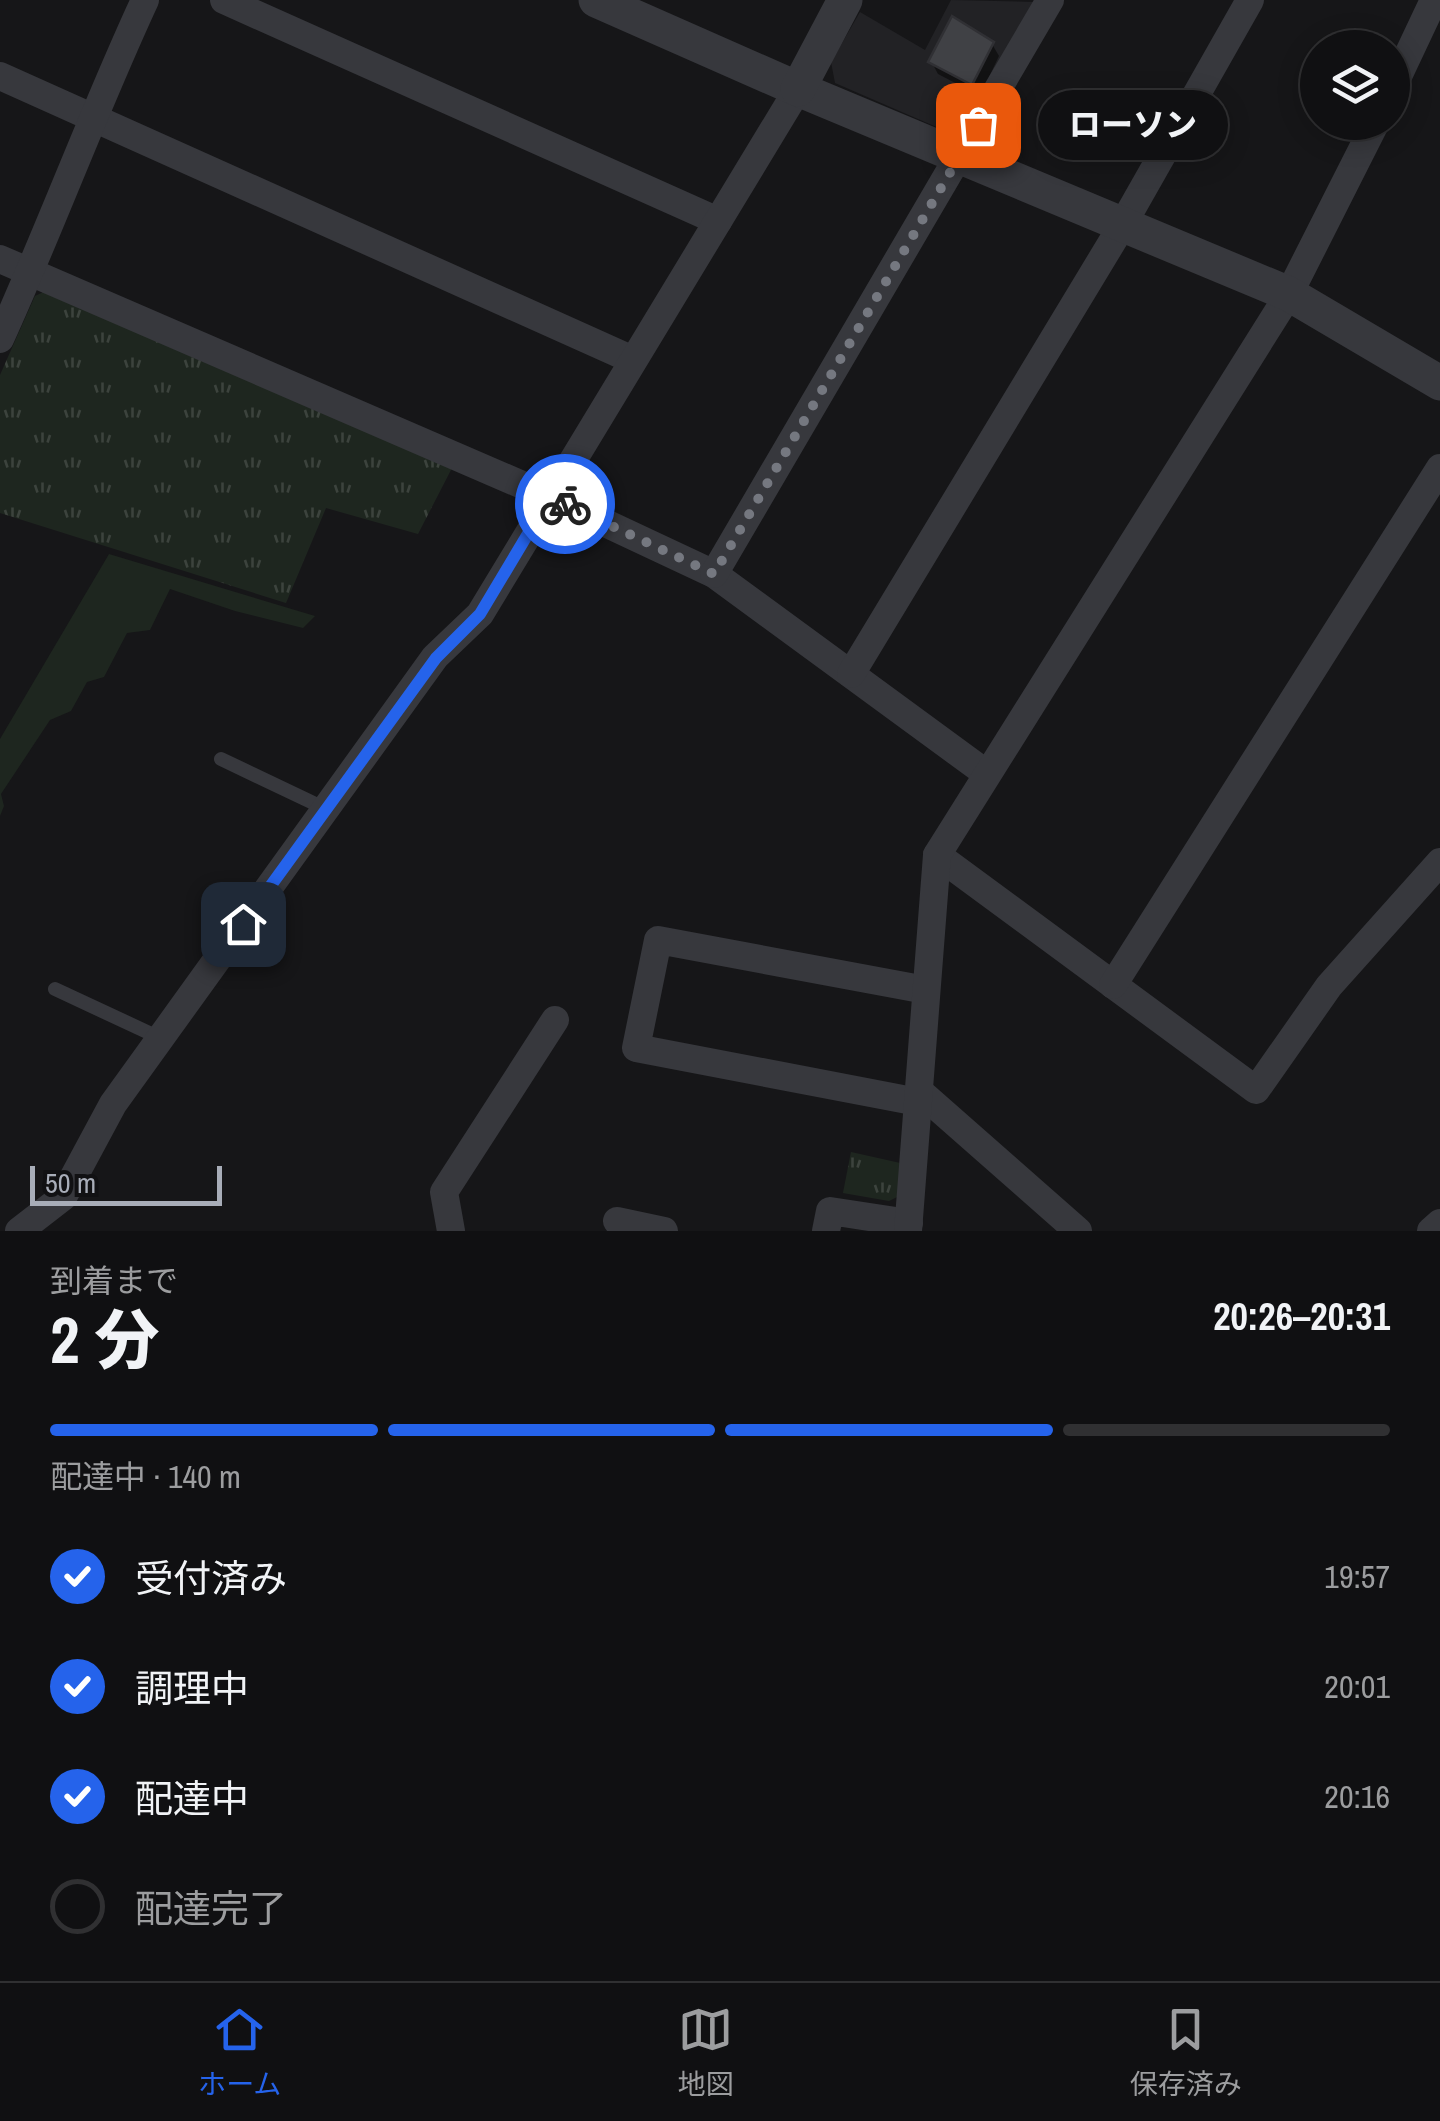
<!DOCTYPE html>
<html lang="ja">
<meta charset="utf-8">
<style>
:root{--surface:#101012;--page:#19191b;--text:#f1f3f6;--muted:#9c9d9f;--line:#303032;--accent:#2563eb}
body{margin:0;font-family:"Archivo Narrow","Noto Sans JP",sans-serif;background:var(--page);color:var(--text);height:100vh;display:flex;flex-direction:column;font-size:38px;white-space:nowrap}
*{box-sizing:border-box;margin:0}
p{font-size:32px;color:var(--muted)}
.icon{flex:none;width:55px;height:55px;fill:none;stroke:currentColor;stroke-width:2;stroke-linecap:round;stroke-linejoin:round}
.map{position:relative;height:1231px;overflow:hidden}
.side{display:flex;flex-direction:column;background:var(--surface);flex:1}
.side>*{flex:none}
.controls{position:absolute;left:1300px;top:30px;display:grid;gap:20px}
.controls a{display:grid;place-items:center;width:110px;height:110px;border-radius:50%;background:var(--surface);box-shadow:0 5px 25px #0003,0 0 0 2px var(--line);font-size:50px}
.scale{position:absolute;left:30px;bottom:25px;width:192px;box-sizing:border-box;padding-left:10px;border:5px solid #a8adb8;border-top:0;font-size:28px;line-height:35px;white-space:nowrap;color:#a8adb8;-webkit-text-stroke:8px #111113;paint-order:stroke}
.pin{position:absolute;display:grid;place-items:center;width:85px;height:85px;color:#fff;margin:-42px;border-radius:20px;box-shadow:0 5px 15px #0006}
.courier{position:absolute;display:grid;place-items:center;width:100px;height:100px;margin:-50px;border:8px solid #2563eb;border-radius:50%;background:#fff;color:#222;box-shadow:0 2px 12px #0007}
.bubble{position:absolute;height:70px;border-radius:35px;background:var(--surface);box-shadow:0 5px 25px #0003,0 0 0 2px var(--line);font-size:32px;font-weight:800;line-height:70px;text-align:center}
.summary em{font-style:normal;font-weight:800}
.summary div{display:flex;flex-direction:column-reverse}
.summary{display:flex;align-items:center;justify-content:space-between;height:170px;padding:0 50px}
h1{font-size:65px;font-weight:800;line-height:75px}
.bar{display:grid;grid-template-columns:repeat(4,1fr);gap:15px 10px;align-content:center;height:120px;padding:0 50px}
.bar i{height:12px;border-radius:8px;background:var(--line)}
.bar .active{background:var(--accent)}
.bar p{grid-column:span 4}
ol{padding:0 50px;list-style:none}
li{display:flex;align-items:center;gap:30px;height:110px}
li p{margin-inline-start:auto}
li .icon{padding:10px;border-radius:50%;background:var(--accent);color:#fff;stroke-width:4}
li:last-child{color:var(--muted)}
li i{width:55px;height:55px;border:5px solid var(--line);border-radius:50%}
.dock{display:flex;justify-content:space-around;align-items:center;height:140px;border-top:2px solid var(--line);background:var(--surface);font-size:28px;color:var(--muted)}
.dock a{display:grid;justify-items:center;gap:5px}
.dock .active{color:var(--accent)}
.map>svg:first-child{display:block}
</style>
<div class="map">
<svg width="1440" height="1231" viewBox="0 0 1440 1231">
<defs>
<pattern id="park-tufts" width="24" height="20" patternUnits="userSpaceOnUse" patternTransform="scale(2.5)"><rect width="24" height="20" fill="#1e261f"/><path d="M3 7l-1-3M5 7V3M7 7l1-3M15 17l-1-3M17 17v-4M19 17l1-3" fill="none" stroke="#3c433d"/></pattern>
</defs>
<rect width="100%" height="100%" fill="#161618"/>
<polygon fill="#222225" points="951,0 1035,2 966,125 948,132 835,83 831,62 860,12 925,50"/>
<polygon fill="#1e261f" points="109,554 315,616 303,628 235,611 170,589 150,630 127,633 104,677 87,682 71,711 50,720 1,794 4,806 0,816 0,739"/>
<g fill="url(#park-tufts)">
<polygon points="50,289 453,466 418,534 326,508 286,603 0,513 0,375 35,296"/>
<polygon points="851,1152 909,1165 907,1192 889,1201 843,1193"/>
</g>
<polygon fill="#0007" points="992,44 999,56 980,96 938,74 931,61"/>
<polygon fill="#404145" stroke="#303034" stroke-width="2.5" points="952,16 994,42 972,85 928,62"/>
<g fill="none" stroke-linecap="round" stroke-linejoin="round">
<g stroke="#37383d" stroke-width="14">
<polyline points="221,759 326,809"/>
<polyline points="55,989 160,1038"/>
</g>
<g stroke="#37383d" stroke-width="28">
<polyline points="224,0 718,221"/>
<polyline points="0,76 633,360"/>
<polyline points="1392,89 1434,0"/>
<polyline points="0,259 550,497 714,574 987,774"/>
<path d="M0,339c51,-112 93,-227 145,-339"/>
<polyline points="714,574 1050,0"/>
<polyline points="851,674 1123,224 1250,0"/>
<polyline points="937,855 1256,1090 1329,986 1440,862"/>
<polyline points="1113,985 1440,468"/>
<polyline points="919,1091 1078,1231"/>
<polyline points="918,1102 636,1048 658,940 926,990"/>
<polyline points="617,1221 664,1231"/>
<polyline points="19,1231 63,1197 113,1104 435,657 480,614 798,89"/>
<polyline points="451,1231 444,1192 555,1020"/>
<polyline points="826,1231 830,1211 909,1223"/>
<polyline points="908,1231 937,855 1289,294 1376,122"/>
<polyline points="1431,1231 1440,1223"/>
</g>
<g stroke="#37383d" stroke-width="35">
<polyline points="596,0 798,89 1289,294 1440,383"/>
<polyline points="798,89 845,0"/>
</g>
</g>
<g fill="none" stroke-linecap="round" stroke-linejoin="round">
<polyline stroke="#757880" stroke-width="10" stroke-dasharray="0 18" points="565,504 714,574 978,125"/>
<polyline stroke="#2563eb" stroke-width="12" points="243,924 436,658 480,614 550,497 565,504"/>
</g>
</svg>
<div class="controls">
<a><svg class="icon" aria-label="layers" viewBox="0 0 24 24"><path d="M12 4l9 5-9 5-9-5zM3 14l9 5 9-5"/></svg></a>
</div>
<div class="scale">50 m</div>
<div class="pin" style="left:978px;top:125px;background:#ea580c"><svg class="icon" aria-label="bag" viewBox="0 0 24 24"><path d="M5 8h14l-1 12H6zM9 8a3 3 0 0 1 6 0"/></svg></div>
<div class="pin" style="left:243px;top:924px;background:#1f2937"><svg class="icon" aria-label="home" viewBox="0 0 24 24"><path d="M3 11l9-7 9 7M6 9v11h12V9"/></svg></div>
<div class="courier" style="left:565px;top:504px"><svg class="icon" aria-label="bike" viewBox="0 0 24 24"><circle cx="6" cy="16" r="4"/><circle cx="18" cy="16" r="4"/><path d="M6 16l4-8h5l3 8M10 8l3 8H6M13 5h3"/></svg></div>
<div class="bubble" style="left:1038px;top:90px;width:190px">ローソン</div>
</div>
<section class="side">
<div class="summary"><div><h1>2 分</h1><p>到着まで</p></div><em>20:26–20:31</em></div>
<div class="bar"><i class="active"></i><i class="active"></i><i class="active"></i><i></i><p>配達中 · 140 m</p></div>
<ol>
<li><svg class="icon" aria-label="check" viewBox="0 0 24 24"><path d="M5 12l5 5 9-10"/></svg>受付済み<p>19:57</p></li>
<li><svg class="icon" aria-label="check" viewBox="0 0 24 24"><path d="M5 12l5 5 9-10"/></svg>調理中<p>20:01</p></li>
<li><svg class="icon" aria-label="check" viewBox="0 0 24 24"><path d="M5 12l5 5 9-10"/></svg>配達中<p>20:16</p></li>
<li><i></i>配達完了</li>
</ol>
</section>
<nav class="dock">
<a class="active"><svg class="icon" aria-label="home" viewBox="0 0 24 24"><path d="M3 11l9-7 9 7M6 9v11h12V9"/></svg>ホーム</a>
<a><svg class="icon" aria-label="map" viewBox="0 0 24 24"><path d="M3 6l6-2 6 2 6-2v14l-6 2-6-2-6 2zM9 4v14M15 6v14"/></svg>地図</a>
<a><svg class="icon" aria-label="saved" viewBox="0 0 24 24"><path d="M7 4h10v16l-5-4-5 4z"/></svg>保存済み</a>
</nav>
